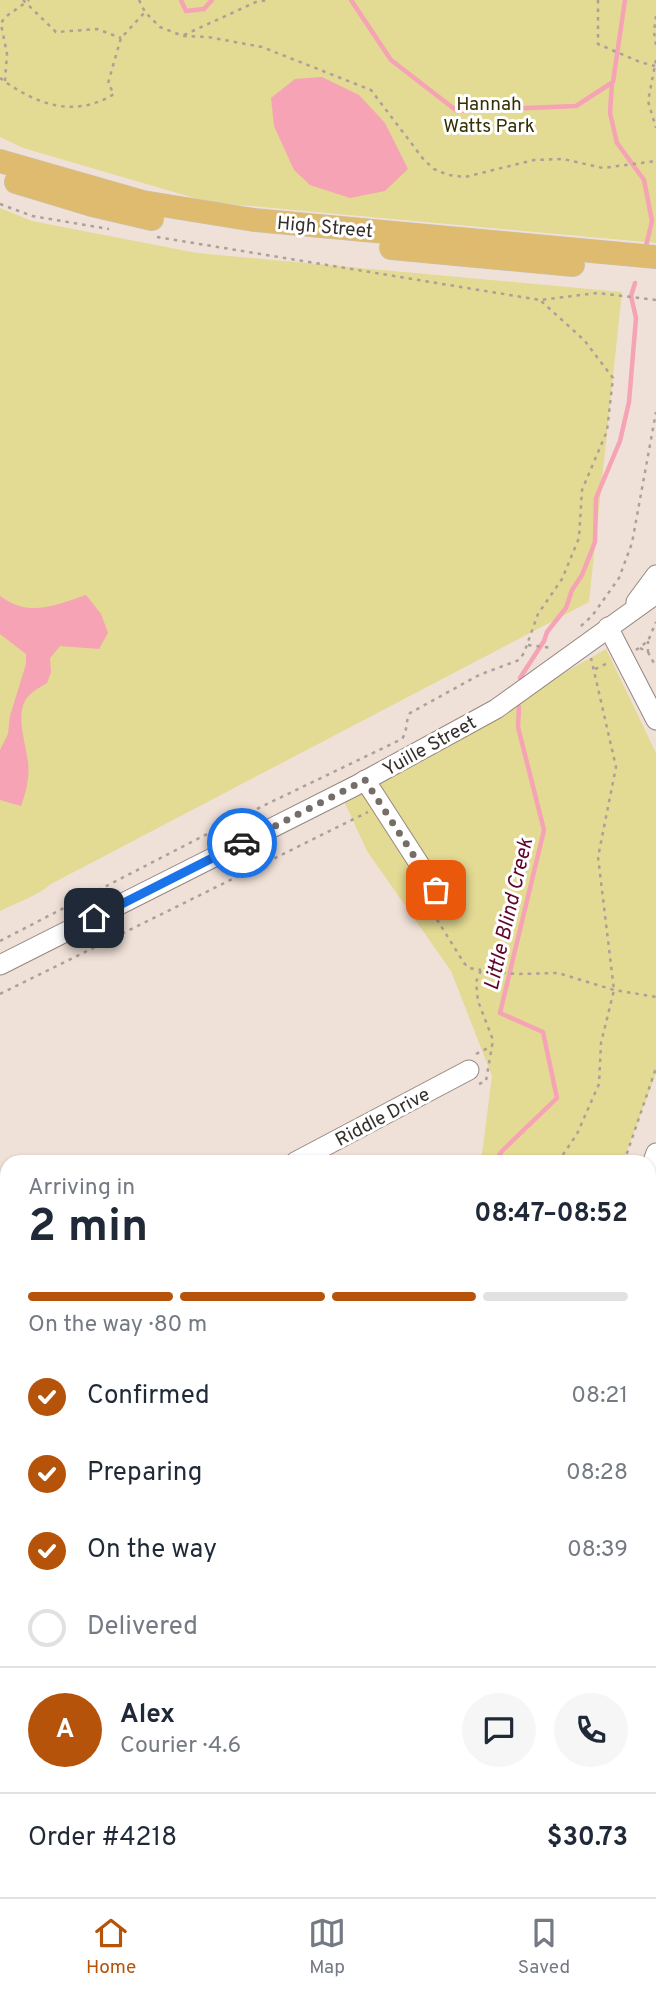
<!DOCTYPE html>
<meta charset="utf-8">
<style>
:root{--surface:#fff;--page:#f6f6f7;--text:#1f2937;--muted:#747a83;--line:#e0e1e3;--accent:#b45309}
body{margin:0;font-family:Overpass,sans-serif;background:var(--page);color:var(--text);height:100vh;display:flex;flex-direction:column;font-size:26px;white-space:nowrap}
*{box-sizing:border-box;margin:0}
p{font-size:23px;color:var(--muted)}
.icon{flex:none;width:38px;height:38px;fill:none;stroke:currentColor;stroke-width:2;stroke-linecap:round;stroke-linejoin:round}
.map{position:relative;flex:1;overflow:hidden}
.details{position:absolute;left:0px;top:1155px;width:656px;height:742px;display:flex;flex-direction:column;background:var(--surface);border-radius:21px 21px 0 0;box-shadow:0 2px 5px #0004}
.details>*{flex:none}
.pin{position:absolute;display:grid;place-items:center;width:60px;height:60px;color:#fff;margin:-30px;border-radius:14px;box-shadow:0 4px 10px #0006}
.courier{position:absolute;display:grid;place-items:center;width:70px;height:70px;margin:-35px;border:5px solid #1a73e8;border-radius:50%;background:#fff;color:#222;box-shadow:0 2px 9px #0007}
.summary em{font-style:normal;font-weight:700}
.summary div{display:flex;flex-direction:column-reverse}
.summary{display:flex;align-items:center;justify-content:space-between;height:119px;padding:0 28px}
h1{font-size:46px;font-weight:700;line-height:52px}
.bar{display:grid;grid-template-columns:repeat(4,1fr);gap:10px 7px;align-content:center;height:84px;padding:0 28px}
.bar i{height:9px;border-radius:5px;background:var(--line)}
.bar .current{background:var(--accent)}
.bar p{grid-column:span 4}
.line{display:flex;align-items:center;gap:18px;padding:0 28px;border-top:2px solid var(--line)}
.line div{flex:1}
.round{display:grid;place-items:center;flex:none;width:74px;height:74px;border-radius:37px;background:var(--page)}
ol{padding:0 28px;list-style:none}
li{display:flex;align-items:center;gap:21px;height:77px}
li p{margin-inline-start:auto}
li .icon{padding:7px;border-radius:50%;background:var(--accent);color:#fff;stroke-width:4}
li:last-child{color:var(--muted)}
li i{width:38px;height:38px;border:4px solid var(--line);border-radius:50%}
.tab-bar{display:flex;justify-content:space-around;align-items:center;height:98px;border-top:2px solid var(--line);background:var(--surface);font-size:19px;color:var(--muted)}
.tab-bar a{display:grid;justify-items:center;gap:4px}
.tab-bar .current{color:var(--accent)}
.map>svg:first-child{display:block}
</style>
<div class="map">
<svg width="656" height="1897" viewBox="0 0 656 1897">
<rect width="100%" height="100%" fill="#f0e1d8"/>
<g fill="#e3da93">
<polygon points="0,0 656,0 656,243 208,202 23,148 0,137"/>
<path d="M0,208l32,13 165,32 425,39 -33,310 -538,282c-12,11 -35,19 -51,27z"/>
<polygon points="606,649 656,753 656,1073 623,1162 477,1162 482,1154 492,1076 451,971 367,851 343,799"/>
<polygon points="7,1513 7,1686 0,1690 0,1514"/>
</g>
<g fill="#f5a3b5">
<polygon points="322,77 359,95 385,123 408,169 385,191 350,198 310,185 294,170 274,126 271,98 295,79"/>
<path d="M86,595l15,19 7,19 -9,16 -39,-3 -10,12 1,14 -4,11c-8,5 -17,9 -22,18 -9,16 1,43 3,61 2,14 -2,31 -7,44l-21,-6v-50l8,-16 2,-18 16,-52v-10l-26,-20v-38c29,22 56,9 86,-1z"/>
</g>
<g fill="none" stroke-linecap="round" stroke-linejoin="round">
<g stroke="#f5a3b5" stroke-width="4.5">
<polyline points="181,0 186,11 204,9 212,0"/>
<polyline points="351,0 391,60 457,111 576,106 613,82 625,0"/>
<polyline points="612,83 610,113 617,143 644,180 652,221 646,246"/>
<polyline points="520,678 544,641 547,632 566,608 572,590 582,575 595,542 596,498 620,441 629,402 636,318 631,296 635,283"/>
<polyline points="495,1162 502,1151 557,1098 543,1032 500,1013 544,830 518,727 519,707"/>
<polyline points="0,1612 7,1608"/>
</g>
<g stroke="#95877f" stroke-width="21">
<g id="minor">
<polyline points="636,602 656,575"/>
<polyline points="608,627 656,720"/>
<polyline points="365,780 436,890"/>
<polyline points="0,965 355,786 496,709 656,594"/>
<polyline points="295,1162 469,1070"/>
<polyline points="649,1173 656,1153"/>
<polyline points="649,1272 656,1274"/>
<polyline points="0,1315 7,1311"/>
<polyline points="0,1437 7,1442"/>
<polyline points="649,1465 656,1467"/>
<polyline points="649,1664 656,1666"/>
<polyline points="0,1859 7,1862"/>
<polyline points="649,1864 656,1867"/>
<polyline points="96,1890 118,1897"/>
<polyline points="413,1897 415,1890"/>
</g>
</g>
<g stroke="#c6c5c4" stroke-width="24">
<g id="major">
<polyline points="0,161 143,202 254,220 656,257"/>
<polyline points="16,182 92,205 152,219"/>
<polyline points="391,248 573,265"/>
</g>
</g>
<g stroke="#aca099" stroke-width="2.5" stroke-dasharray="3.5 5" stroke-linecap="butt">
<polyline points="23,0 56,32 97,29 121,38"/>
<polyline points="139,0 145,12 160,27 183,36 208,37 262,47 371,90 424,160 434,169 448,175 465,177 534,160 563,159 603,168 656,161"/>
<polyline points="598,0 598,44 640,62 655,66"/>
<polyline points="656,16 654,32 656,45"/>
<polyline points="184,35 256,2 268,0"/>
<polyline points="656,60 648,101 656,128"/>
<path d="M0,78c35,26 74,41 114,16l-6,-11 13,-45 24,-26"/>
<polyline points="5,81 7,54 1,24 4,18 29,0"/>
<polyline points="0,204 32,216 109,229"/>
<polyline points="157,237 540,300 597,293 656,300"/>
<polyline points="581,626 592,616 619,578 632,543 656,412"/>
<polyline points="528,645 552,648"/>
<polyline points="640,648 648,652 648,641"/>
<polyline points="636,650 648,641 656,622"/>
<polyline points="648,652 656,667"/>
<polyline points="595,669 608,663"/>
<polyline points="428,905 464,963 469,968 481,970"/>
<path d="M0,941l240,-124 162,-78c6,-9 3,-17 8,-26l69,-38 40,-15 5,-7 14,-39 24,-35 17,-41 3,-48 25,-59 6,-53 -29,-38 -44,-40"/>
<polyline points="0,994 368,812"/>
<polyline points="476,1054 492,1046"/>
<polyline points="479,1084 486,1081 493,1040 478,1001 476,982 481,970 516,974 558,973 614,990 656,997"/>
<polyline points="268,1162 281,1155"/>
<polyline points="558,1162 577,1134 599,1084 601,1043 614,990 598,857 616,767 591,658"/>
<polyline points="624,1162 656,1068"/>
<polyline points="649,1215 656,1193"/>
<polyline points="0,1466 7,1467"/>
<polyline points="0,1677 7,1673"/>
<polyline points="0,1884 7,1887"/>
<polyline points="17,1890 39,1897"/>
<polyline points="152,1890 174,1897"/>
<polyline points="393,1897 395,1890"/>
<polyline points="433,1897 435,1890"/>
</g>
<use href="#minor" stroke="#fff" stroke-width="19"/>
<use href="#major" stroke="#dfbb70" stroke-width="23"/>
</g>
<g fill="none" stroke-linecap="round" stroke-linejoin="round">
<polyline stroke="#766d68" stroke-width="7" stroke-dasharray="0 12.6" points="242,843 365,780 436,890"/>
<polyline stroke="#1a73e8" stroke-width="9" points="94,918 242,843"/>
</g>
<g text-anchor="middle" stroke-width="6" stroke-linejoin="round" paint-order="stroke">
<g font-size="19" fill="#352f02" stroke="#fff">
<text x="489" y="110">Hannah<tspan x="489" dy="22">Watts Park</tspan></text>
</g>
<g font-size="19" fill="#342f2b" stroke="#fff">
<text transform="translate(325 226) rotate(5)" y="7">High Street</text>
<text transform="translate(429 745) rotate(-29)" y="7">Yuille Street</text>
<text transform="translate(382 1116) rotate(-28)" y="7">Riddle Drive</text>
</g>
<g font-size="21" font-style="italic" fill="#600529" stroke="#fff">
<text transform="translate(508 914) rotate(-77)" y="7">Little Blind Creek</text>
</g>
</g>
</svg>
<div class="pin" style="left:436px;top:890px;background:#ea580c"><svg class="icon" aria-label="bag" viewBox="0 0 24 24"><path d="M5 8h14l-1 12H6zM9 8a3 3 0 0 1 6 0"/></svg></div>
<div class="pin" style="left:94px;top:918px;background:#1f2937"><svg class="icon" aria-label="home" viewBox="0 0 24 24"><path d="M3 11l9-7 9 7M6 9v11h12V9"/></svg></div>
<div class="courier" style="left:242px;top:843px"><svg class="icon" aria-label="car" viewBox="0 0 24 24"><path d="M5 17H2v-5l4-1 3-4h7l3 4 3 1v5h-3M9 17h6M6 11h13"/><circle cx="7" cy="17" r="2"/><circle cx="17" cy="17" r="2"/></svg></div>
<section class="details">
<div class="summary"><div><h1>2 min</h1><p>Arriving in</p></div><em>08:47–08:52</em></div>
<div class="bar"><i class="current"></i><i class="current"></i><i class="current"></i><i></i><p>On the way · 80 m</p></div>
<ol>
<li><svg class="icon" aria-label="check" viewBox="0 0 24 24"><path d="M5 12l5 5 9-10"/></svg>Confirmed<p>08:21</p></li>
<li><svg class="icon" aria-label="check" viewBox="0 0 24 24"><path d="M5 12l5 5 9-10"/></svg>Preparing<p>08:28</p></li>
<li><svg class="icon" aria-label="check" viewBox="0 0 24 24"><path d="M5 12l5 5 9-10"/></svg>On the way<p>08:39</p></li>
<li><i></i>Delivered</li>
</ol>
<div class="line" style="height:126px"><b class="round" style="background:var(--accent);color:#fff">A</b><div><b>Alex</b><p>Courier · 4.6</p></div><a class="round"><svg class="icon" aria-label="chat" viewBox="0 0 24 24"><path d="M4 5h16v11H9l-5 4z"/></svg></a><a class="round"><svg class="icon" aria-label="phone" viewBox="0 0 24 24"><path d="M5 4h4l2 5-3 2q2 4 5 5l2-3 5 2v4C11 20 4 13 5 4z"/></svg></a></div>
<div class="line" style="height:91px"><div>Order #4218</div><b>$30.73</b></div>
</section>
</div>
<nav class="tab-bar">
<a class="current"><svg class="icon" aria-label="home" viewBox="0 0 24 24"><path d="M3 11l9-7 9 7M6 9v11h12V9"/></svg>Home</a>
<a><svg class="icon" aria-label="map" viewBox="0 0 24 24"><path d="M3 6l6-2 6 2 6-2v14l-6 2-6-2-6 2zM9 4v14M15 6v14"/></svg>Map</a>
<a><svg class="icon" aria-label="saved" viewBox="0 0 24 24"><path d="M7 4h10v16l-5-4-5 4z"/></svg>Saved</a>
</nav>
